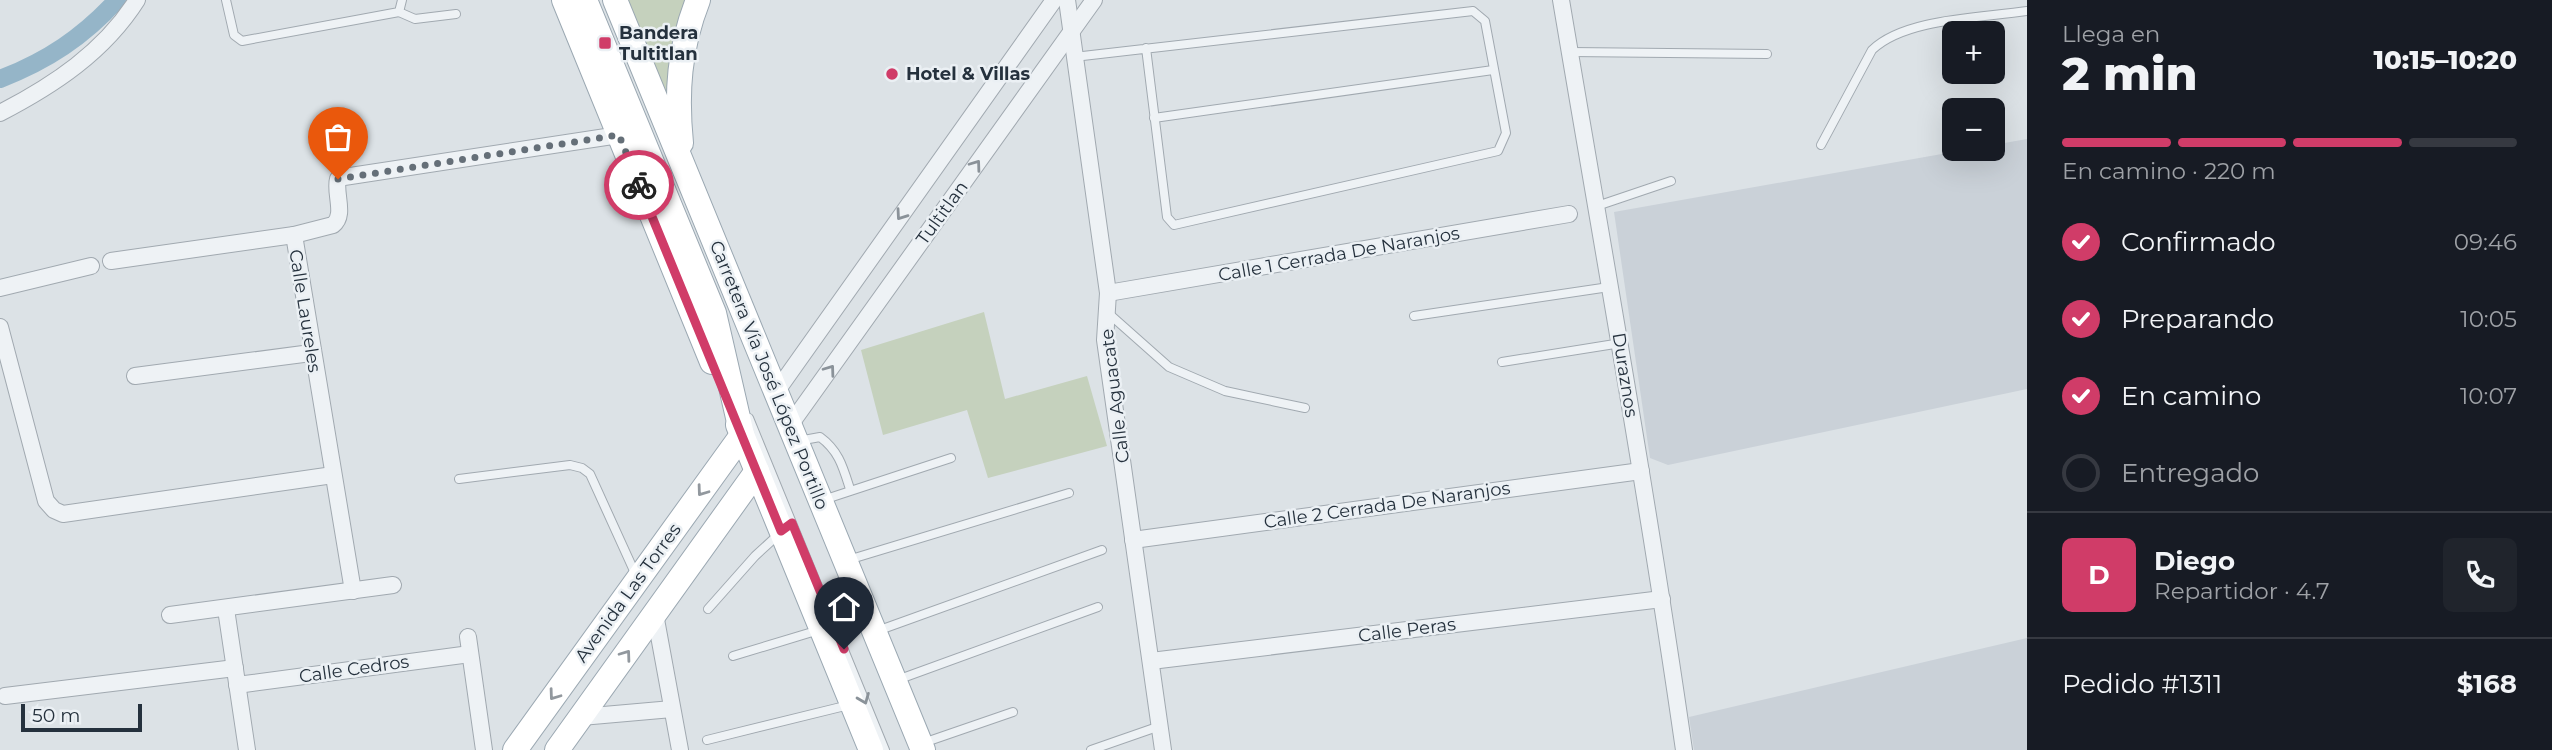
<!DOCTYPE html>
<html lang="es">
<meta charset="utf-8">
<style>
:root{--surface:#171b24;--page:#20242c;--text:#f1f3f6;--muted:#9ea1a6;--line:#363941;--accent:#d03c68}
body{margin:0;font-family:Montserrat,sans-serif;background:var(--page);color:var(--text);height:100vh;display:flex;flex-direction:column;font-size:26px;white-space:nowrap}
*{box-sizing:border-box;margin:0}
p{font-size:23px;color:var(--muted)}
.icon{flex:none;width:38px;height:38px;fill:none;stroke:currentColor;stroke-width:2;stroke-linecap:round;stroke-linejoin:round}
.map{position:relative;flex:1;overflow:hidden}
.sheet{display:flex;flex-direction:column;background:var(--surface);width:525px}
.sheet>*{flex:none}
.tools{position:absolute;left:1942px;top:21px;display:grid;gap:14px}
.tools a{display:grid;place-items:center;width:63px;height:63px;border-radius:10px;background:var(--surface);box-shadow:0 7px 28px #0002;font-size:35px}
.scale{position:absolute;left:21px;bottom:18px;width:121px;box-sizing:border-box;padding-left:7px;border:4px solid #25313d;border-top:0;font-size:19px;line-height:24px;white-space:nowrap;color:#25313d;-webkit-text-stroke:5px #ebf0f4;paint-order:stroke}
.pin{position:absolute;display:grid;place-items:center;width:60px;height:60px;color:#fff;margin:-72px -30px;border-radius:50% 50% 50% 0;rotate:-45deg;box-shadow:0 0 7px #0007}
.pin .icon{rotate:45deg}
.courier{position:absolute;display:grid;place-items:center;width:70px;height:70px;margin:-35px;border:5px solid #d03c68;border-radius:50%;background:#fff;color:#222;box-shadow:0 2px 9px #0007}
.headline em{font-style:normal;font-weight:800}
.headline div{display:flex;flex-direction:column-reverse}
.headline{display:flex;align-items:center;justify-content:space-between;height:119px;padding:0 35px}
h1{font-size:46px;font-weight:800;line-height:52px}
.bar{display:grid;grid-template-columns:repeat(4,1fr);gap:10px 7px;align-content:center;height:84px;padding:0 35px}
.bar i{height:9px;border-radius:5px;background:var(--line)}
.bar .on{background:var(--accent)}
.bar p{grid-column:span 4}
.line{display:flex;align-items:center;gap:18px;padding:0 35px;border-top:2px solid var(--line)}
.line div{flex:1}
.round{display:grid;place-items:center;flex:none;width:74px;height:74px;border-radius:10px;background:var(--page)}
ol{padding:0 35px;list-style:none}
li{display:flex;align-items:center;gap:21px;height:77px}
li p{margin-inline-start:auto}
li .icon{padding:7px;border-radius:50%;background:var(--accent);color:#fff;stroke-width:4}
li:last-child{color:var(--muted)}
li i{width:38px;height:38px;border:4px solid var(--line);border-radius:50%}
main{display:flex;flex:1;min-height:0}
.map>svg:first-child{display:block}
</style>
<main>
<div class="map">
<svg width="2027" height="750" viewBox="0 0 2027 750">
<rect width="100%" height="100%" fill="#dce2e6"/>
<g fill="#cad1d8">
<polygon points="2027,139 2027,389 1668,465 1650,458 1614,212 1970,149 1993,149 1993,145"/>
<polygon points="2027,638 2027,750 1694,750 1689,717"/>
</g>
<g fill="#c5d1bd">
<polygon points="621,0 687,0 668,114"/>
<polygon points="984,312 1005,399 1087,376 1107,446 988,478 967,410 883,435 861,350"/>
</g>
<g fill="none" stroke-linecap="round" stroke-linejoin="round">
<path stroke="#95b5c8" stroke-width="18" d="M0,79c47,-18 83,-42 117,-79"/>
<g stroke="#a1a9b0" stroke-width="10">
<g id="service">
<polyline points="226,0 234,35 242,41 399,12 402,0"/>
<polyline points="399,12 415,19 456,14"/>
<polyline points="1570,52 1767,54"/>
<polyline points="1074,57 1473,11 1485,21 1506,133 1498,151 1174,225 1167,217 1146,48"/>
<polyline points="1154,118 1493,70"/>
<path d="M1821,145l51,-95c33,-32 110,-32 155,-39"/>
<polyline points="1594,207 1671,181"/>
<polyline points="1107,312 1169,367 1225,391 1305,408"/>
<polyline points="1414,316 1609,287"/>
<polyline points="1502,362 1621,343"/>
<polyline points="749,418 885,750"/>
<path d="M798,441l22,-4c19,14 23,30 30,52"/>
<polyline points="459,479 570,465 582,468 590,474 635,573"/>
<polyline points="823,500 951,458"/>
<polyline points="848,560 1069,493"/>
<polyline points="708,609 755,556 779,534"/>
<polyline points="877,631 1102,550"/>
<polyline points="733,656 819,630"/>
<polyline points="897,680 1098,607"/>
<polyline points="707,740 849,705"/>
<polyline points="923,743 1013,712"/>
<polyline points="1091,750 1160,726"/>
</g>
</g>
<g stroke="#a1a9b0" stroke-width="18">
<g id="minor">
<polyline points="1067,0 1108,293 1105,340 1163,750"/>
<path d="M1561,0c42,250 87,499 123,750"/>
<path d="M0,113c54,-28 104,-61 137,-113"/>
<polyline points="294,235 353,591"/>
<path d="M111,261l183,-26 39,-10c13,-10 1,-32 5,-46l6,-2 275,-42"/>
<polyline points="0,288 91,266"/>
<polyline points="1108,293 1569,214"/>
<polyline points="0,327 46,501 54,510 63,514 333,475"/>
<polyline points="135,376 311,353"/>
<polyline points="776,392 1054,0"/>
<polyline points="790,425 1094,0"/>
<polyline points="1133,540 1641,471"/>
<polyline points="226,609 247,750"/>
<polyline points="655,614 680,750"/>
<polyline points="170,615 393,585"/>
<polyline points="468,637 484,750"/>
<polyline points="1151,661 1662,599"/>
<polyline points="237,685 470,654"/>
<polyline points="5,696 235,668"/>
<polyline points="581,717 672,709"/>
</g>
</g>
<g stroke="#9ba8b2" stroke-width="26">
<g id="primary">
<polyline points="564,0 712,362"/>
<polyline points="615,0 923,750"/>
<path d="M681,143c-5,-50 -2,-95 17,-143"/>
<polyline points="738,425 871,750"/>
<polyline points="515,750 742,435 714,313 585,0"/>
<polyline points="557,750 757,471"/>
</g>
</g>
<use href="#service" stroke="#eef2f5" stroke-width="8"/>
<use href="#minor" stroke="#eef2f5" stroke-width="16"/>
<use href="#primary" stroke="#fff" stroke-width="24"/>
</g>
<defs><path id="oneway-chevron" d="M-2-3.5L2.5 0L-2 3.5" fill="none" stroke-width="1.6" stroke-linecap="round" stroke-linejoin="round" transform="scale(1.75)"/></defs>
<g stroke="#8a9299">
<use href="#oneway-chevron" transform="translate(976 165) rotate(-54)"/>
<use href="#oneway-chevron" transform="translate(901 215) rotate(125)"/>
<use href="#oneway-chevron" transform="translate(830 370) rotate(-54)"/>
<use href="#oneway-chevron" transform="translate(864 699) rotate(68)"/>
</g>
<g stroke="#92989e">
<use href="#oneway-chevron" transform="translate(702 491) rotate(126)"/>
<use href="#oneway-chevron" transform="translate(626 655) rotate(-54)"/>
<use href="#oneway-chevron" transform="translate(554 695) rotate(126)"/>
</g>
<g fill="none" stroke-linecap="round" stroke-linejoin="round">
<polyline stroke="#656f78" stroke-width="7" stroke-dasharray="0 12.6" points="338,179 619,135 639,185"/>
<polyline stroke="#d03c68" stroke-width="9" points="639,185 781,531 792,523 844,649"/>
</g>
<g fill="#d03c68" stroke="#ebf0f4" stroke-width="2.5">
<rect x="598" y="36" width="14" height="14" rx="3.5"/>
<circle cx="892" cy="74" r="7"/>
</g>
<g text-anchor="middle" stroke-width="5" stroke-linejoin="round" paint-order="stroke">
<g font-size="18" font-weight="bold" fill="#25313d" stroke="#ebf0f4" text-anchor="start">
<text x="619" y="39">Bandera<tspan x="619" dy="21">Tultitlan</tspan></text>
<text x="906" y="80">Hotel &amp; Villas</text>
</g>
<g font-size="18" fill="#25313d" stroke="#ebf0f4">
<text transform="translate(942 213) rotate(-54)" y="6">Tultitlan</text>
<text transform="translate(1339 254) rotate(-10)" y="6">Calle 1 Cerrada De Naranjos</text>
<text transform="translate(305 311) rotate(81)" y="6">Calle Laureles</text>
<text transform="translate(769 375) rotate(68)" y="6">Carretera Vía José López Portillo</text>
<text transform="translate(1625 375) rotate(81)" y="6">Duraznos</text>
<text transform="translate(1115 396) rotate(-97)" y="6">Calle Aguacate</text>
<text transform="translate(1387 505) rotate(-8)" y="6">Calle 2 Cerrada De Naranjos</text>
<text transform="translate(628 593) rotate(-54)" y="6">Avenida Las Torres</text>
<text transform="translate(1407 630) rotate(-7)" y="6">Calle Peras</text>
<text transform="translate(354 669) rotate(-8)" y="6">Calle Cedros</text>
</g>
</g>
</svg>
<div class="tools">
<a>+</a>
<a>−</a>
</div>
<div class="scale">50 m</div>
<div class="pin" style="left:338px;top:179px;background:#ea580c"><svg class="icon" aria-label="bag" viewBox="0 0 24 24"><path d="M5 8h14l-1 12H6zM9 8a3 3 0 0 1 6 0"/></svg></div>
<div class="pin" style="left:844px;top:649px;background:#1f2937"><svg class="icon" aria-label="home" viewBox="0 0 24 24"><path d="M3 11l9-7 9 7M6 9v11h12V9"/></svg></div>
<div class="courier" style="left:639px;top:185px"><svg class="icon" aria-label="bike" viewBox="0 0 24 24"><circle cx="6" cy="16" r="4"/><circle cx="18" cy="16" r="4"/><path d="M6 16l4-8h5l3 8M10 8l3 8H6M13 5h3"/></svg></div>
</div>
<section class="sheet">
<div class="headline"><div><h1>2 min</h1><p>Llega en</p></div><em>10:15–10:20</em></div>
<div class="bar"><i class="on"></i><i class="on"></i><i class="on"></i><i></i><p>En camino · 220 m</p></div>
<ol>
<li><svg class="icon" aria-label="check" viewBox="0 0 24 24"><path d="M5 12l5 5 9-10"/></svg>Confirmado<p>09:46</p></li>
<li><svg class="icon" aria-label="check" viewBox="0 0 24 24"><path d="M5 12l5 5 9-10"/></svg>Preparando<p>10:05</p></li>
<li><svg class="icon" aria-label="check" viewBox="0 0 24 24"><path d="M5 12l5 5 9-10"/></svg>En camino<p>10:07</p></li>
<li><i></i>Entregado</li>
</ol>
<div class="line" style="height:126px"><b class="round" style="background:var(--accent);color:#fff">D</b><div><b>Diego</b><p>Repartidor · 4.7</p></div><a class="round"><svg class="icon" aria-label="phone" viewBox="0 0 24 24"><path d="M5 4h4l2 5-3 2q2 4 5 5l2-3 5 2v4C11 20 4 13 5 4z"/></svg></a></div>
<div class="line" style="height:91px"><div>Pedido #1311</div><b>$168</b></div>
</section>
</main>
